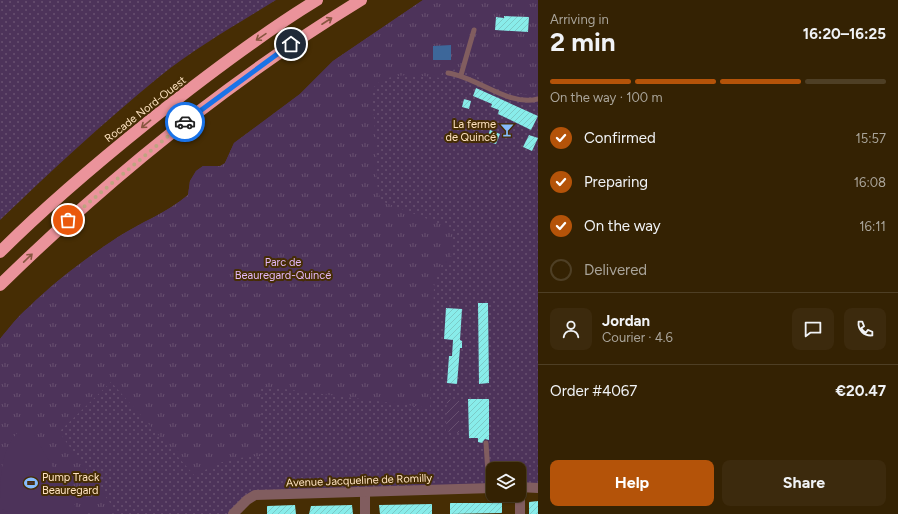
<!DOCTYPE html>
<meta charset="utf-8">
<style>
:root{--surface:#342203;--page:#3c2a0d;--text:#f1f3f6;--muted:#a9a49a;--line:#4e3f25;--accent:#b45309}
body{margin:0;font-family:Figtree,sans-serif;background:var(--page);color:var(--text);height:100vh;display:flex;flex-direction:column;font-size:15px;white-space:nowrap}
*{box-sizing:border-box;margin:0}
p{font-size:13px;color:var(--muted)}
.icon{flex:none;width:22px;height:22px;fill:none;stroke:currentColor;stroke-width:2;stroke-linecap:round;stroke-linejoin:round}
.map{position:relative;flex:1;overflow:hidden}
.panel{display:flex;flex-direction:column;background:var(--surface);width:360px}
.panel>*{flex:none}
.buttons{position:absolute;left:486px;top:462px;display:grid;gap:8px}
.buttons a{display:grid;place-items:center;width:40px;height:40px;border-radius:8px;background:var(--surface);box-shadow:0 1px 3px #0004,0 0 0 1px var(--line);font-size:20px}
.pin{position:absolute;display:grid;place-items:center;width:34px;height:34px;color:#fff;margin:-17px;border:2px solid #fff;border-radius:50%;box-shadow:0 1px 4px #0007}
.courier{position:absolute;display:grid;place-items:center;width:40px;height:40px;margin:-20px;border:3px solid #1a73e8;border-radius:50%;background:#fff;color:#222;box-shadow:0 1px 5px #0007}
.head em{font-style:normal;font-weight:700}
.head div{display:flex;flex-direction:column-reverse}
.head{display:flex;align-items:center;justify-content:space-between;height:68px;padding:0 12px}
h1{font-size:26px;font-weight:700;line-height:30px}
.bar{display:grid;grid-template-columns:repeat(4,1fr);gap:6px 4px;align-content:center;height:48px;padding:0 12px}
.bar i{height:5px;border-radius:3px;background:var(--line)}
.bar .current{background:var(--accent)}
.bar p{grid-column:span 4}
.line{display:flex;align-items:center;gap:10px;padding:0 12px;border-top:1px solid var(--line)}
.line div{flex:1}
.round{display:grid;place-items:center;flex:none;width:42px;height:42px;border-radius:8px;background:var(--page)}
ol{padding:0 12px;list-style:none}
li{display:flex;align-items:center;gap:12px;height:44px}
li p{margin-inline-start:auto}
li .icon{padding:4px;border-radius:50%;background:var(--accent);color:#fff;stroke-width:4}
li:last-child{color:var(--muted)}
li i{width:22px;height:22px;border:2px solid var(--line);border-radius:50%}
.action{display:flex;gap:8px;margin-top:auto;padding:8px 12px}
.action a{flex:1;height:46px;border-radius:8px;background:var(--accent);color:#fff;font-size:16px;font-weight:700;line-height:46px;text-align:center}
.action a+a{background:var(--page);color:var(--text)}
main{display:flex;flex:1;min-height:0}
.map>svg:first-child{display:block}
</style>
<main>
<div class="map">
<svg width="538" height="514" viewBox="0 0 538 514">
<defs>
<pattern id="grass-dots" width="8" height="8" patternUnits="userSpaceOnUse"><rect width="8" height="8" fill="#4d335a"/><path d="M2 2h.1M6 6h.1" fill="none" stroke="#685070" stroke-width="1.8" stroke-linecap="round"/></pattern>
<pattern id="park-tufts" width="24" height="20" patternUnits="userSpaceOnUse"><rect width="24" height="20" fill="#4d335a"/><path d="M3 7l-1-3M5 7V3M7 7l1-3M15 17l-1-3M17 17v-4M19 17l1-3" fill="none" stroke="#685070"/></pattern>
<pattern id="garden-furrows" width="10" height="10" patternUnits="userSpaceOnUse"><rect width="10" height="10" fill="#4d335a"/><path d="M-1 1l2-2M0 10L10 0M9 11l2-2" fill="none" stroke="#685070"/></pattern>
<pattern id="building-hatch" width="6" height="6" patternUnits="userSpaceOnUse"><rect width="6" height="6" fill="#88ecea"/><path d="M-1 1l2-2M0 6l6-6M5 7l2-2" fill="none" stroke="#7ccac7"/></pattern>
</defs>
<rect width="100%" height="100%" fill="#462d04"/>
<g fill="url(#grass-dots)">
<path d="M0,0h276c-40,25 -81,48 -117,77 -55,45 -108,94 -159,143z"/>
<path d="M423,0h115v488l-19,2v-21h-26v22l-235,4 -21,19h-125l-87,-127 -25,-48c9,-11 18,-23 29,-32 24,-24 60,-51 89,-70 23,-15 49,-24 70,-42l2,-14 6,-10 7,-5h18l4,-3 9,-20 66,-49 33,-33z"/>
</g>
<path fill="url(#park-tufts)" d="M423,0h115v92l-9,3 -16,-2 -53,-24 -17,2 -3,7c-18,-2 -42,-6 -59,3 -3,2 -7,6 -9,8 0,18 3,35 4,53 1,22 -2,37 5,59l72,28 -2,27 2,8 -11,-1 -8,23 -4,122 -169,-22v70c-29,2 -40,4 -66,20l-84,-94 -52,50 59,82h-118v-175c9,-11 18,-23 29,-32 24,-24 60,-51 89,-70 23,-15 49,-24 70,-42l2,-14 6,-10 7,-5h17l5,-3 9,-20 66,-49 33,-33z"/>
<polygon fill="url(#garden-furrows)" points="447,399 459,401 459,433 446,431"/>
<path fill="#4d335a" d="M22,429l12,6 42,72 -5,7h-61l-10,-7c0,-27 0,-62 22,-78z"/>
<polygon fill="#3d679a" points="451,45 451,60 433,60 433,46"/>
<g fill="url(#building-hatch)">
<polygon points="504,16 529,17 528,32 495,30 496,17 504,18"/>
<polygon points="476,88 538,116 531,130 498,114 499,110 491,107 492,104 473,96"/>
<polygon points="464,99 471,101 469,109 462,107"/>
<polygon points="490,130 500,134 496,144 486,141"/>
<polygon points="529,135 538,138 532,151 523,147"/>
<polygon points="478,303 488,303 489,383 479,384"/>
<polygon points="446,308 462,309 460,340 462,341 462,348 460,348 457,384 447,383 449,356 452,356 453,340 444,339"/>
<polygon points="468,399 489,399 489,440 485,439 482,443 478,442 478,438 469,438"/>
<polygon points="538,501 538,514 529,514 529,502"/>
<polygon points="450,503 502,503 502,513 450,514"/>
<polygon points="432,504 432,514 380,514 379,505"/>
<polygon points="295,505 296,514 267,514 267,506"/>
<polygon points="352,505 353,514 309,514 311,506"/>
</g>
<g fill="none" stroke-linecap="round" stroke-linejoin="round">
<g stroke="#815d5f" stroke-width="5">
<path d="M448,73c29,4 61,34 90,26"/>
<polyline points="461,75 474,30"/>
<polyline points="486,443 489,488"/>
</g>
<g stroke="#815d5f" stroke-width="10">
<polyline points="519,487 538,488"/>
<polyline points="520,487 520,514"/>
<polyline points="365,492 365,514"/>
<polyline points="233,514 247,500 255,495 493,488"/>
</g>
<g stroke="#eb939b" stroke-width="12">
<path d="M0,252c46,-46 97,-89 148,-130 54,-43 110,-86 169,-122"/>
<path d="M0,285c110,-108 230,-205 361,-285"/>
</g>
</g>
<defs><path id="oneway-shaft" d="M-6 0H5M1.5-3L5.5 0L1.5 3" fill="none" stroke-width="1.6" stroke-linecap="round" stroke-linejoin="round"/></defs>
<g stroke="#885640">
<use href="#oneway-shaft" transform="translate(327 21) rotate(-33)"/>
<use href="#oneway-shaft" transform="translate(261 37) rotate(146)"/>
<use href="#oneway-shaft" transform="translate(146 124) rotate(141)"/>
<use href="#oneway-shaft" transform="translate(28 258) rotate(-44)"/>
</g>
<g fill="none" stroke-linecap="round" stroke-linejoin="round">
<polyline stroke="#bea480" stroke-width="4" stroke-dasharray="0 7.2" points="68,220 185,122"/>
<polyline stroke="#1a73e8" stroke-width="5" points="185,122 291,44"/>
</g>
<defs>
<g id="bar-bare" transform="scale(1.08)"><path d="M-6-5H6L.8 .8V4.5H3.5V6h-7V4.5H-.8V.8Z" fill="#86bbfb" stroke="#462d04" stroke-width="2.5" paint-order="stroke"/></g>
<g id="stadium-bare" transform="scale(1.08)"><path d="M0-5a6.5 5 0 1 0 0 10a6.5 5 0 1 0 0-10ZM-3.5-1.8h7v3.6h-7Z" fill="#86bbfb" stroke="#462d04" stroke-width="2.5" paint-order="stroke"/></g>
</defs>
<g fill-rule="evenodd">
<use href="#bar-bare" x="507" y="130"/>
<use href="#stadium-bare" x="31" y="483"/>
</g>
<g text-anchor="middle" stroke-width="4" stroke-linejoin="round" paint-order="stroke">
<g font-size="11" fill="#ffe4c2" stroke="#462d04">
<text transform="translate(145 109) rotate(-38)" y="4">Rocade Nord-Ouest</text>
<text transform="translate(359 480) rotate(-2)" y="4">Avenue Jacqueline de Romilly</text>
</g>
<g font-size="11" fill="#ffe4c2" stroke="#462d04" text-anchor="end">
<text x="496" y="128">La ferme<tspan x="496" dy="13">de Quincé</tspan></text>
<text x="42" y="481" text-anchor="start">Pump Track<tspan x="42" dy="13">Beauregard</tspan></text>
</g>
<g font-size="11" fill="#e3b8f8" stroke="#462d04">
<text x="283" y="266">Parc de<tspan x="283" dy="13">Beauregard-Quincé</tspan></text>
</g>
</g>
</svg>
<div class="buttons">
<a><svg class="icon" aria-label="layers" viewBox="0 0 24 24"><path d="M12 4l9 5-9 5-9-5zM3 14l9 5 9-5"/></svg></a>
</div>
<div class="pin" style="left:68px;top:220px;background:#ea580c"><svg class="icon" aria-label="bag" viewBox="0 0 24 24"><path d="M5 8h14l-1 12H6zM9 8a3 3 0 0 1 6 0"/></svg></div>
<div class="pin" style="left:291px;top:44px;background:#1f2937"><svg class="icon" aria-label="home" viewBox="0 0 24 24"><path d="M3 11l9-7 9 7M6 9v11h12V9"/></svg></div>
<div class="courier" style="left:185px;top:122px"><svg class="icon" aria-label="car" viewBox="0 0 24 24"><path d="M5 17H2v-5l4-1 3-4h7l3 4 3 1v5h-3M9 17h6M6 11h13"/><circle cx="7" cy="17" r="2"/><circle cx="17" cy="17" r="2"/></svg></div>
</div>
<section class="panel">
<div class="head"><div><h1>2 min</h1><p>Arriving in</p></div><em>16:20–16:25</em></div>
<div class="bar"><i class="current"></i><i class="current"></i><i class="current"></i><i></i><p>On the way · 100 m</p></div>
<ol>
<li><svg class="icon" aria-label="check" viewBox="0 0 24 24"><path d="M5 12l5 5 9-10"/></svg>Confirmed<p>15:57</p></li>
<li><svg class="icon" aria-label="check" viewBox="0 0 24 24"><path d="M5 12l5 5 9-10"/></svg>Preparing<p>16:08</p></li>
<li><svg class="icon" aria-label="check" viewBox="0 0 24 24"><path d="M5 12l5 5 9-10"/></svg>On the way<p>16:11</p></li>
<li><i></i>Delivered</li>
</ol>
<div class="line" style="height:72px"><a class="round"><svg class="icon" aria-label="person" viewBox="0 0 24 24"><circle cx="12" cy="8" r="4"/><path d="M4 21q1-7 8-7t8 7"/></svg></a><div><b>Jordan</b><p>Courier · 4.6</p></div><a class="round"><svg class="icon" aria-label="chat" viewBox="0 0 24 24"><path d="M4 5h16v11H9l-5 4z"/></svg></a><a class="round"><svg class="icon" aria-label="phone" viewBox="0 0 24 24"><path d="M5 4h4l2 5-3 2q2 4 5 5l2-3 5 2v4C11 20 4 13 5 4z"/></svg></a></div>
<div class="line" style="height:52px"><div>Order #4067</div><b>€20.47</b></div>
<div class="action"><a>Help</a><a>Share</a></div>
</section>
</main>
